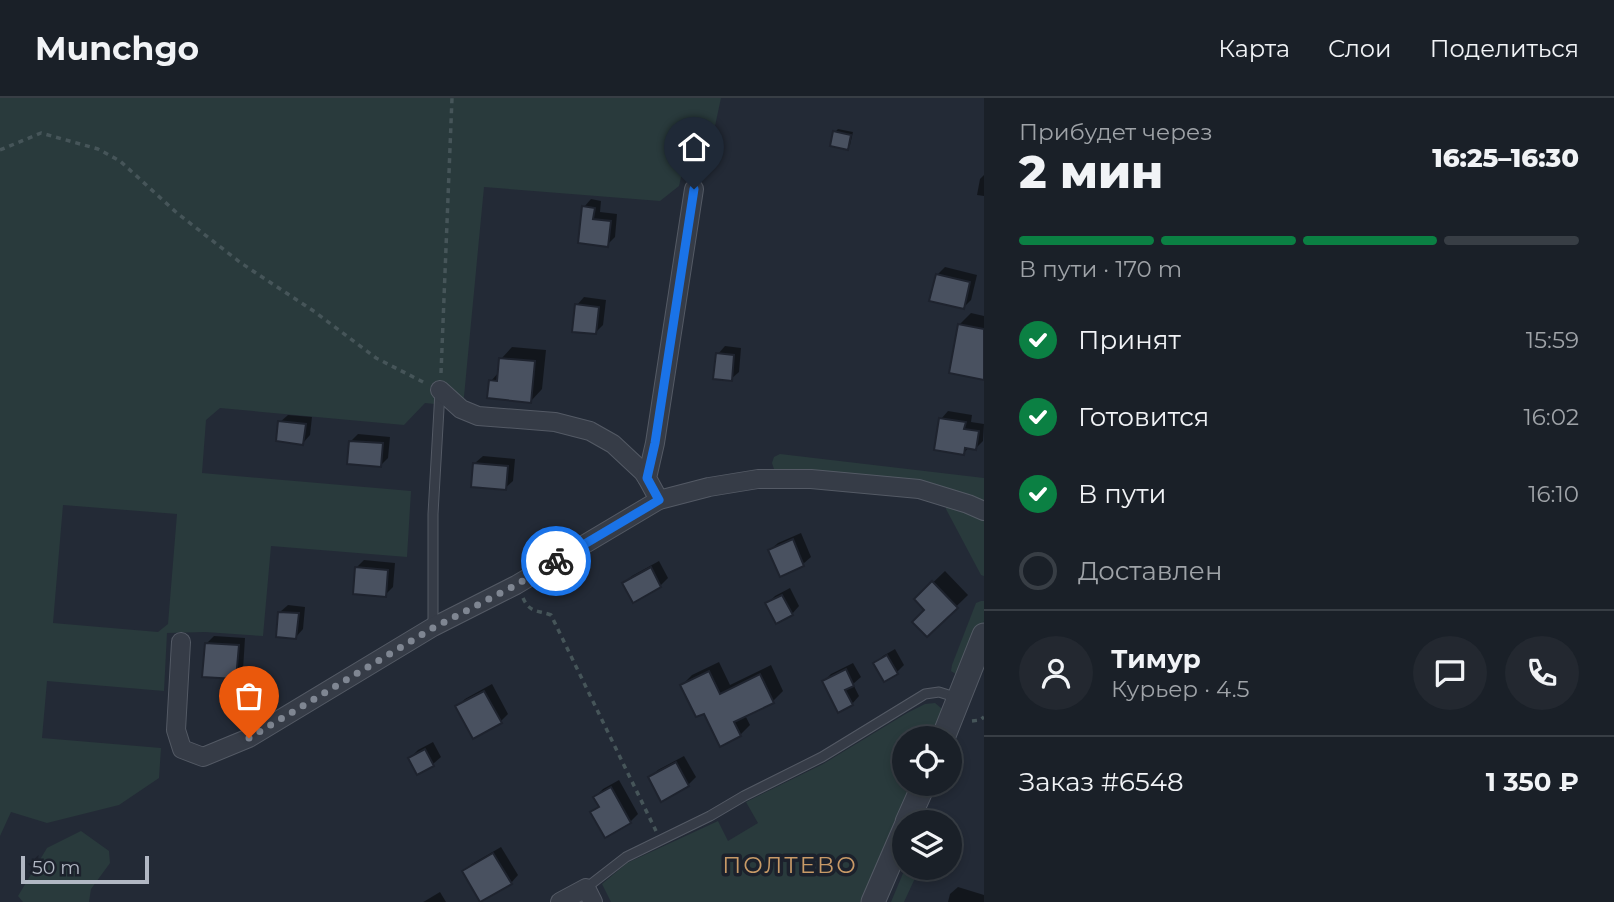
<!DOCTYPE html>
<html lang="ru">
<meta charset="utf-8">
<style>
:root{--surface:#1a2028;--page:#232830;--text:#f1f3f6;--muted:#9fa3a8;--line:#383e45;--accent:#0b8043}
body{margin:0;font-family:Montserrat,sans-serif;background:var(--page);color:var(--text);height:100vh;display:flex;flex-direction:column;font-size:26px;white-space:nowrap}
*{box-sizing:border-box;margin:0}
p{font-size:23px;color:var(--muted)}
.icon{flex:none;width:38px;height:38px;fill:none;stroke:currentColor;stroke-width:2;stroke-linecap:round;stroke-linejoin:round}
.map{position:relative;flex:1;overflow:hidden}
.sheet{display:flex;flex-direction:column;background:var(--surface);width:630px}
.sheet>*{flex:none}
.controls{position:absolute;left:892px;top:628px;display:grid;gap:14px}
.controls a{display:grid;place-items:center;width:70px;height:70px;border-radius:50%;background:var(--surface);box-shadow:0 4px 10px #0003,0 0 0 2px var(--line);font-size:35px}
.scale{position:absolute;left:21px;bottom:18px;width:128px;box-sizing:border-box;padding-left:7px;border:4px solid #b1b7c3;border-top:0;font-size:19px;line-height:24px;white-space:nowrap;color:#b1b7c3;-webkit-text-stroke:5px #1c212c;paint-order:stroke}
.pin{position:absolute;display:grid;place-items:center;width:60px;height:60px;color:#fff;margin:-72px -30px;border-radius:50% 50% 50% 0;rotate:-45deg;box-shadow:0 0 7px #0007}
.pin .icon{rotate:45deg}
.courier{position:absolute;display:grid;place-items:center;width:70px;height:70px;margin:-35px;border:5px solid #1a73e8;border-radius:50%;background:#fff;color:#222;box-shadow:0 2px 9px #0007}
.headline em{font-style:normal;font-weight:800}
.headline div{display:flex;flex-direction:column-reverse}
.headline{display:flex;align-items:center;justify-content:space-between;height:119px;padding:0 35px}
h1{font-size:46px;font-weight:800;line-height:52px}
.bar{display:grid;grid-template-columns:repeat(4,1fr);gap:10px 7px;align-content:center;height:84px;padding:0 35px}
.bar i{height:9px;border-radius:5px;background:var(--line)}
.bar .on{background:var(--accent)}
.bar p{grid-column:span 4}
.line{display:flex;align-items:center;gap:18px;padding:0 35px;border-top:2px solid var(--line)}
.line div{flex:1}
.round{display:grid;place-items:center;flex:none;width:74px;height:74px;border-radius:37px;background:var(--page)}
ol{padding:0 35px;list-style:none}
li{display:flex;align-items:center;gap:21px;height:77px}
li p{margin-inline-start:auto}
li .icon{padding:7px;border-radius:50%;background:var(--accent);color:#fff;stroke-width:4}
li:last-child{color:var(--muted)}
li i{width:38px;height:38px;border:4px solid var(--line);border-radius:50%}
header{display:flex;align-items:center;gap:42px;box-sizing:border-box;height:98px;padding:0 35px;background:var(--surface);border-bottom:2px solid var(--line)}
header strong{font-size:33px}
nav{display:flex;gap:38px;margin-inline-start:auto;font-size:24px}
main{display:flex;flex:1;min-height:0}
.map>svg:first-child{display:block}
</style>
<header>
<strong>Munchgo</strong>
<nav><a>Карта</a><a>Слои</a><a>Поделиться</a></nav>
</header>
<main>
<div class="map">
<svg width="984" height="804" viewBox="0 0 984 804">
<rect width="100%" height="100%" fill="#232a36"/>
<g fill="#293a3c" fill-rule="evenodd">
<path d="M0,0h721l-9,42 -22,-2 -11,48 -19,15 -176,-14 -21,220 -38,-4 -21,22 -184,-17 -14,12 -4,53 209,18 -4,66 -136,-11 -8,90 -58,-4 -38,1 -3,58 -117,-10 -5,57 119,10 -2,30 -40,27 -72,18 -36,-11 -11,24zM63,407l114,9 -9,110 -10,8 -105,-9z"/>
<polygon points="780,356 984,380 984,409 779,375 774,371 772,365 774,359"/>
<polygon points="946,406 984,421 984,478 981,477 946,411"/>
<polygon points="981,503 984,503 984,523 964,576 959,578 951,573 952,567 976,505"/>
<polygon points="935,605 941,610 941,619 932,640 905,640 905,686 912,686 862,804 611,804 602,786 627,765 718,723 728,743 758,725 746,704 823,666 907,615 925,606"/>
<polygon points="81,733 109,753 110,765 91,791 89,804 23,804 18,798 47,750"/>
<polygon points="907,770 913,770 916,773 916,778 904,804 891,804 904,773"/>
</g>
<g fill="#0007">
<polygon points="838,31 853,34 850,47 847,50 835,34"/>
<polygon points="984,77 984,98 977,97 980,81"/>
<polygon points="591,101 601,103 600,114 617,116 615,139 607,147 584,109"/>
<polygon points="945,169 977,177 971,202 964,209 937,177"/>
<polygon points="584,199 606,202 603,227 595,235 577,207"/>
<polygon points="971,215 984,218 984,280 959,227"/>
<polygon points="725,248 741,250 739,274 731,281 718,256"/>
<polygon points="512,249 546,252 542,291 531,303 491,283 499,274 501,261"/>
<polygon points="948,313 972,317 971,324 984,326 983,343 976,350 969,349 964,355 941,321"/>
<polygon points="288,317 312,319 310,337 303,345 280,324"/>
<polygon points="358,336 390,339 388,360 381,367 351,343"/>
<polygon points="483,358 515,361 513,383 505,390 475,365"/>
<polygon points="801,435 811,459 803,466 781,476 770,452 778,445"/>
<polygon points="364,462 395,465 393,489 385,497 357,469"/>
<polygon points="659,463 668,480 660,488 624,485 632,478"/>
<polygon points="945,473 968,497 927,537 926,512 916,501"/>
<polygon points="790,490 799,508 792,516 767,506 775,498"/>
<polygon points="288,507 305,509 303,531 296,539 280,514"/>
<polygon points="214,538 245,540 243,572 235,580 206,546"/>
<polygon points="895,551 904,567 897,574 875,565 883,558"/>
<polygon points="719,564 730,587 771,567 783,593 773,603 745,617 750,627 740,637 705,613 682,587 692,577"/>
<polygon points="853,565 861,579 853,586 859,598 852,606 824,583 831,576"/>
<polygon points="492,586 508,616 500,624 457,609 465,601"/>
<polygon points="433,644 441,659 433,666 418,674 410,660 418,652"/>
<polygon points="684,658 696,679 688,687 650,679 658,672"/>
<polygon points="619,682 638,716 630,724 592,714 600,707 595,699 603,691"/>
<polygon points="501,749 518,777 511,785 464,773 472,766"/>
<polygon points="958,789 984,797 984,804 948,804 950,796"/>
<polygon points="440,794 446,804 423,804 425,803"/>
</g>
<g fill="#495160" stroke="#1e232e" stroke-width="2">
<polygon points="833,33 851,37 848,52 830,48"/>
<polygon points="582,108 595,110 593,121 611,123 608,149 578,145"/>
<polygon points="936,176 970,184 964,211 929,203"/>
<polygon points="575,206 599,209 596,236 572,234"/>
<polygon points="958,226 984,231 984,282 949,275"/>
<polygon points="716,255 734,257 732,283 713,281"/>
<polygon points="499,260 535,263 531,305 487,300 489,282 497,283"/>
<polygon points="939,320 966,324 964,331 979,333 976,352 965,350 964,357 934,352"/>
<polygon points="278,323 306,326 303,347 276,343"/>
<polygon points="349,343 383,345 381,369 347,366"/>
<polygon points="473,365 508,368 506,392 471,389"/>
<polygon points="793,441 804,468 780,479 768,452"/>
<polygon points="355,469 388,472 386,499 353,496"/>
<polygon points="651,469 661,489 633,505 622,485"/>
<polygon points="932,483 958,510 927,539 912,524 924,512 914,501"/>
<polygon points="782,497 793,517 776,526 765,505"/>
<polygon points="278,514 299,515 296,541 276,539"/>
<polygon points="205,545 239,547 236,581 202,579"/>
<polygon points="887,557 898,576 884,584 873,565"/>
<polygon points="846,571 854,588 845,592 853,607 838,615 822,583"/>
<polygon points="709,573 720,596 760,576 774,605 734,624 741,638 720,649 704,616 696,619 680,587"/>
<polygon points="484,593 502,625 473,641 455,608"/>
<polygon points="425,651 434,668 417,677 408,660"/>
<polygon points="676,664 689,688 661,704 648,679"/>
<polygon points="611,689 631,725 605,740 590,714 599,709 593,699"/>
<polygon points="493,755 512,786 480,804 462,773"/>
</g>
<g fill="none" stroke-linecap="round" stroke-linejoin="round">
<g stroke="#545a65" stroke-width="11">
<g id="service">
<polyline points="433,529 433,416 440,293"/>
<polyline points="586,790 626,759 710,718 744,698 822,659 925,596 939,594 958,600"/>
</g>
</g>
<g stroke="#545a65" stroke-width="20">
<g id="minor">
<polyline points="440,292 461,311 478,318 555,324 590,333 613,346 643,374 647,380"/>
<polyline points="659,402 647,380 655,345 694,91"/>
<polyline points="181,544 176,632 182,651 203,659 249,640 433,529 516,487 659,402 709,389 758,381 811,381 919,391 968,406 984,413"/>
<polyline points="560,804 586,790 593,804"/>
</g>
</g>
<g stroke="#545a65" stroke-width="25">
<g id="tertiary">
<polyline points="943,640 984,537"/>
<polyline points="907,724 924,686"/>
<polyline points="873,804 905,730"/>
</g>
</g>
<g stroke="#465559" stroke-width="3.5" stroke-dasharray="5 5" stroke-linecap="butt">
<polyline points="0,52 41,35 98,51 120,63 177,115 241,165 315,214 376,260 427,286"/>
<polyline points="441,275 452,0"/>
<path d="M523,500c7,15 14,12 28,17l105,216"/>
<polyline points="972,623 980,622 984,619"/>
</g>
<use href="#service" stroke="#363c47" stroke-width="9"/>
<use href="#minor" stroke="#363c47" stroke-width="18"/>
<use href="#tertiary" stroke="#363c47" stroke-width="23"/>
</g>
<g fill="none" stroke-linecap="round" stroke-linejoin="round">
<polyline stroke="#7f8692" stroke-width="7" stroke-dasharray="0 12.6" points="249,640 433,530 516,487 556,463"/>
<polyline stroke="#1a73e8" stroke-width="9" points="556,463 659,402 647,380 655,345 694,91"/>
</g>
<g text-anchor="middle" stroke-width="7" stroke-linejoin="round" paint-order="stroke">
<g font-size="23" letter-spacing="2" fill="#c89a67" stroke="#1c212c">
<text x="790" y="775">ПОЛТЕВО</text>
</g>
</g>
</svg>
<div class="controls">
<a><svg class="icon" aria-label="locate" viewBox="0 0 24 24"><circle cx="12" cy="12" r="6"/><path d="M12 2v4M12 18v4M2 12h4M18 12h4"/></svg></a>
<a><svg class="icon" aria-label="layers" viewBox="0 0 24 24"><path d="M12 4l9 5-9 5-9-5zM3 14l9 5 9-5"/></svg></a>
</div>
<div class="scale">50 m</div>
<div class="pin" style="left:249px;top:640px;background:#ea580c"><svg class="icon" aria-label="bag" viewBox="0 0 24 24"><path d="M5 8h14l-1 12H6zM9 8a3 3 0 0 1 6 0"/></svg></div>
<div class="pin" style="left:694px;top:91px;background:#1f2937"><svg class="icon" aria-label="home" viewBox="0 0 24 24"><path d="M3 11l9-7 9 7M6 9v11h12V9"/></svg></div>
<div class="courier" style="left:556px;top:463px"><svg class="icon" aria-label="bike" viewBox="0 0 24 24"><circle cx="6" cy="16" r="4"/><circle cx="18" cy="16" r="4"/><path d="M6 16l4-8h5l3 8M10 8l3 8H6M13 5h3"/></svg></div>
</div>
<section class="sheet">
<div class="headline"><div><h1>2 мин</h1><p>Прибудет через</p></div><em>16:25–16:30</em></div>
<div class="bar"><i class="on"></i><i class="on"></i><i class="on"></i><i></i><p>В пути · 170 m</p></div>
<ol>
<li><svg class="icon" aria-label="check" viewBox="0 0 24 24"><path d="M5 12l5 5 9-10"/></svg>Принят<p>15:59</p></li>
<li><svg class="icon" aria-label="check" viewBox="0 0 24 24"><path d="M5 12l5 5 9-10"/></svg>Готовится<p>16:02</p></li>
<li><svg class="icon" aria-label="check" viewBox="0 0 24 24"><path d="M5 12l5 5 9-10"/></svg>В пути<p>16:10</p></li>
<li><i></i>Доставлен</li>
</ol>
<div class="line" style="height:126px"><a class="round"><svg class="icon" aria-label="person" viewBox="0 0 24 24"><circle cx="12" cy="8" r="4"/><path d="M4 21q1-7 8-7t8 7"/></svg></a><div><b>Тимур</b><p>Курьер · 4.5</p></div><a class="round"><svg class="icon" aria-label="chat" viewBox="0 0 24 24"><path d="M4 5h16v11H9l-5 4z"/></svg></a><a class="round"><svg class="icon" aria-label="phone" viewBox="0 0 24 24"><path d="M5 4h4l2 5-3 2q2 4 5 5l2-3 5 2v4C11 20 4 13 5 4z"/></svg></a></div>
<div class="line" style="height:91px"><div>Заказ #6548</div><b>1 350 ₽</b></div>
</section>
</main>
